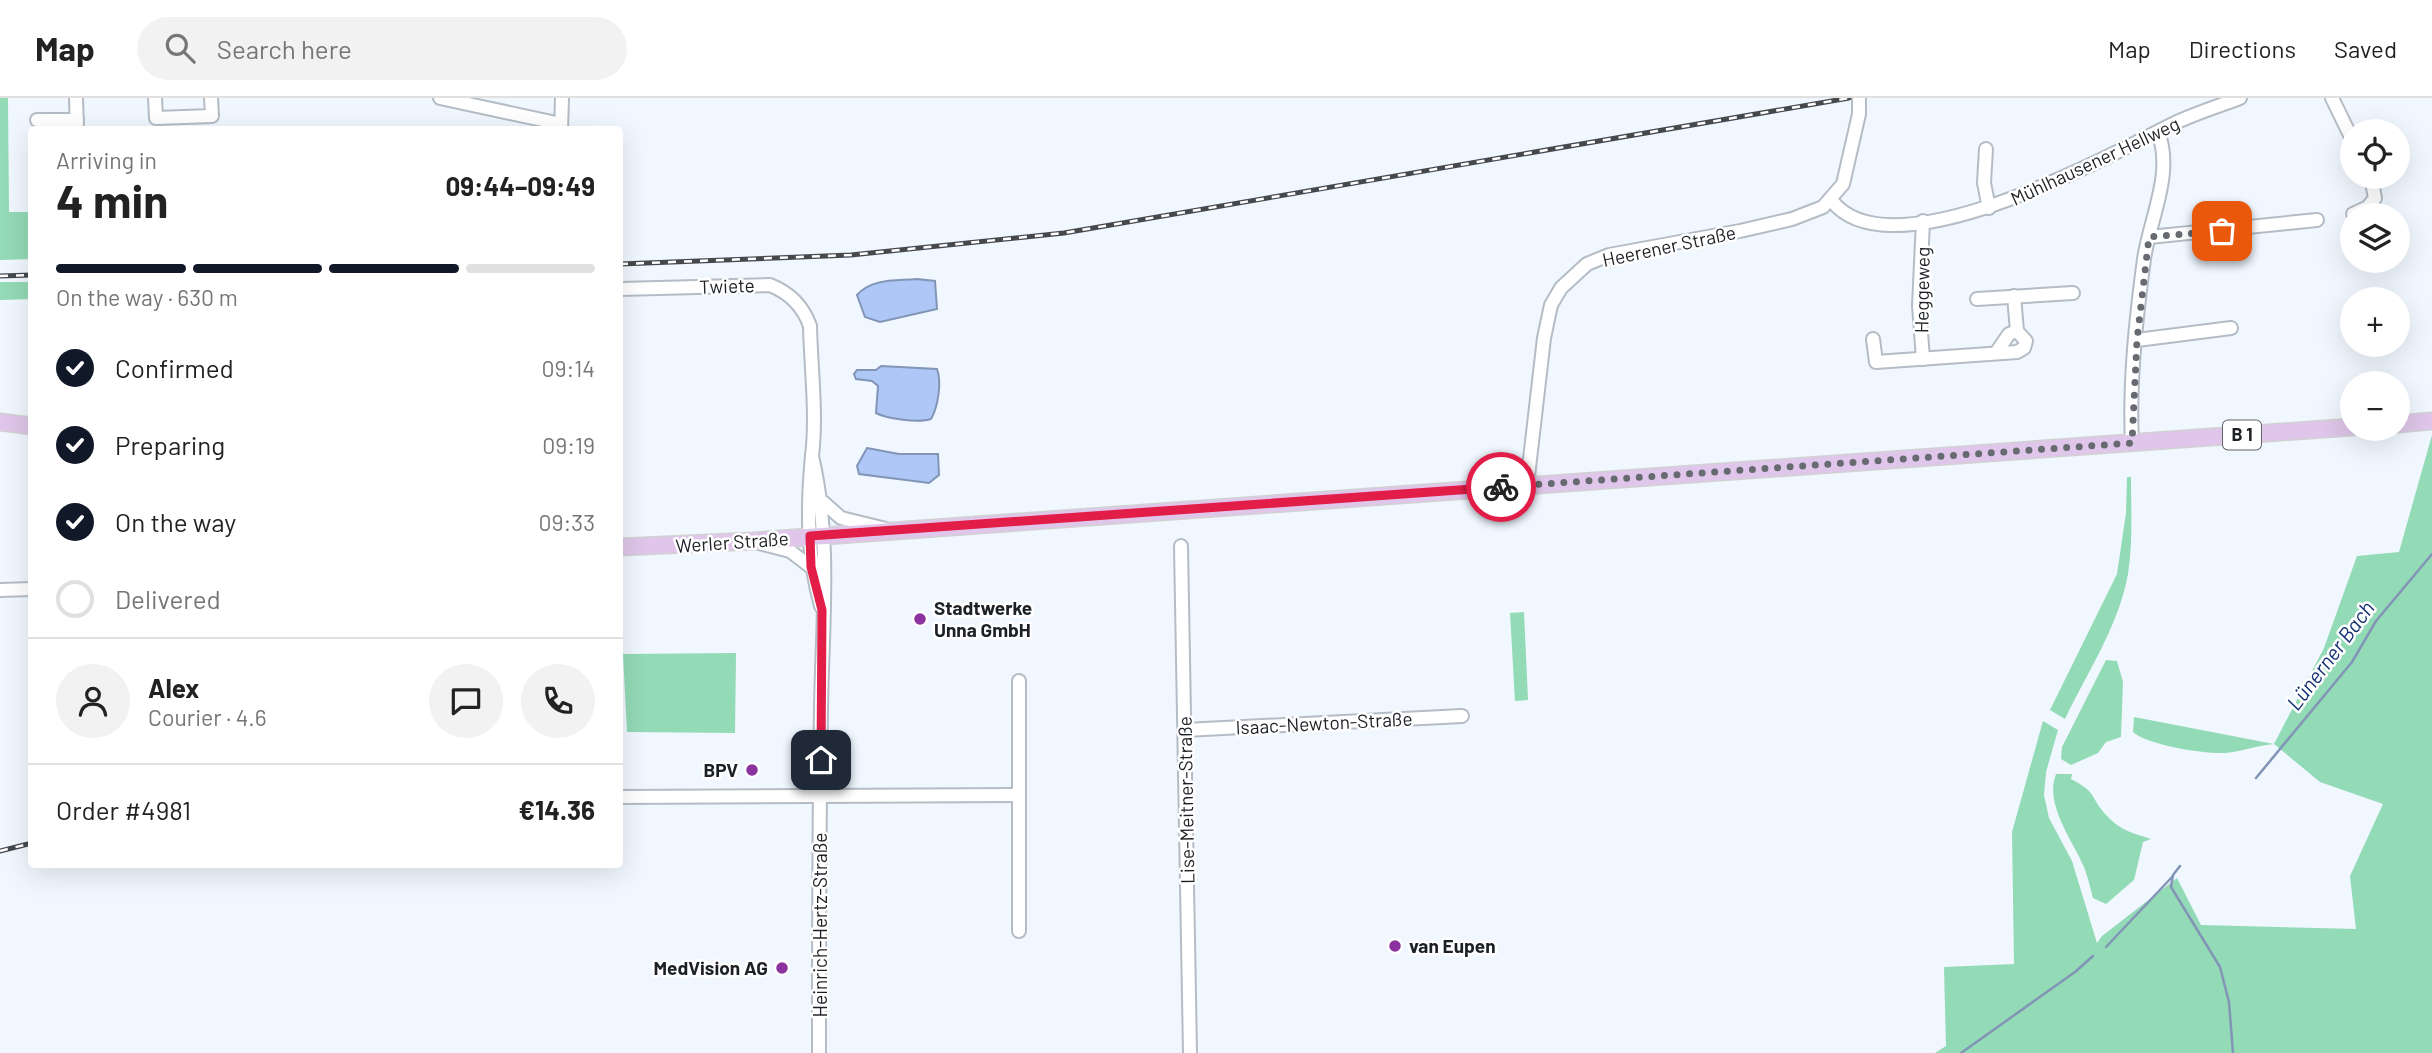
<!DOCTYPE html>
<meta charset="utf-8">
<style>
:root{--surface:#fff;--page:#f2f2f2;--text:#222;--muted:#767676;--line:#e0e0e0;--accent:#111827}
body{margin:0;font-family:Barlow,sans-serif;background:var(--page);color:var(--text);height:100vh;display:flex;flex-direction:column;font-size:26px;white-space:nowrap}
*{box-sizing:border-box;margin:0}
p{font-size:23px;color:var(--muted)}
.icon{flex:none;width:38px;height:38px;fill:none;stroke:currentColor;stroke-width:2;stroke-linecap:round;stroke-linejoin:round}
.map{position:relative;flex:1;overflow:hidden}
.sheet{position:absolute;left:28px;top:28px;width:595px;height:742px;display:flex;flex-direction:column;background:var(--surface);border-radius:7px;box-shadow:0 7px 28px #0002}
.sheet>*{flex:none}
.tools{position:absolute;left:2340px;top:21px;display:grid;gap:14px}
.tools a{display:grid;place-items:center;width:70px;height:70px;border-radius:50%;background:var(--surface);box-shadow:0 7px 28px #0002;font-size:35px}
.pin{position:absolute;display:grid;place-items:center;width:60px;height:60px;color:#fff;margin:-30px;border-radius:14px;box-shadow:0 4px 10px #0006}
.courier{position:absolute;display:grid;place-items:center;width:70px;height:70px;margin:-35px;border:5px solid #e11d48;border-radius:50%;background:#fff;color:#222;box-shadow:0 2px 9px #0007}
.head em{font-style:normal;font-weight:700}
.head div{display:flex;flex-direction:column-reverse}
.head{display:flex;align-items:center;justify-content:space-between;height:119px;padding:0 28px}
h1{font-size:46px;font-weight:700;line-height:52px}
.bar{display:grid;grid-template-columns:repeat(4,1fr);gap:10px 7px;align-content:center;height:84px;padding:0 28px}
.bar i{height:9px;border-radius:5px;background:var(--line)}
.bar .on{background:var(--accent)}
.bar p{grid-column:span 4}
.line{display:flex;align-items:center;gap:18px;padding:0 28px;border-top:2px solid var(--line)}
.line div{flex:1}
.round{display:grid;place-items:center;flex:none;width:74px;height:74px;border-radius:37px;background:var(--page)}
ol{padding:0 28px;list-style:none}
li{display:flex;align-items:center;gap:21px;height:77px}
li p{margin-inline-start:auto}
li .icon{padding:7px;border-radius:50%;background:var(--accent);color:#fff;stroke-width:4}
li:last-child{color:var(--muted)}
li i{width:38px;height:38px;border:4px solid var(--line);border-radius:50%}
header{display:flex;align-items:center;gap:42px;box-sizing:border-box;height:98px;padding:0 35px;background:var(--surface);border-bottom:2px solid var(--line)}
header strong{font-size:33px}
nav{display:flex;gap:38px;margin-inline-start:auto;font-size:24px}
.search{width:490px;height:63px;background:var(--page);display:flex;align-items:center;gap:18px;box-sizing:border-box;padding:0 24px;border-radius:38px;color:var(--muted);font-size:26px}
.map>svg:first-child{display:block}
</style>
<header>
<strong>Map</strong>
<div class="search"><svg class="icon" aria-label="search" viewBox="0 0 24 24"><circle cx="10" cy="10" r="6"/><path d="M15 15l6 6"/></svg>Search here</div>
<nav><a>Map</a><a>Directions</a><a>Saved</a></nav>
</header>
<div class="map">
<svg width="2432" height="955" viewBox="0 0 2432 955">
<rect width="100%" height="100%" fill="#f0f7ff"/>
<g fill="#93dab6">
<polygon points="0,0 8,0 9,114 31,114 31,161 0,162"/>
<polygon points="0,184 31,184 31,201 0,202"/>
<path d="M2432,337v618h-497l11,-7 -2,-79 70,-3 -2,-132 31,-111 15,9 -12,42 -2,23 5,23 23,43 25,82 5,-7 75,-58 24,47 155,4 -6,-53 33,-72 -63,-22 -46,-38c-16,1 -33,8 -49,9 -21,1 -78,-8 -92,-21l1,-15 140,27 50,-96 33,-92 42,-4z"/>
<path d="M2127,379h4c0,32 2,65 -3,97 -9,51 -41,99 -63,145l-15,-9 67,-136 9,-61z"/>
<polygon points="1524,514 1528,602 1515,603 1510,515"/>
<polygon points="736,555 735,635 627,634 623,556"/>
<polygon points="2106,562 2117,563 2123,584 2121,639 2106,644 2098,655 2071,667 2061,661 2062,649"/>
<path d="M2056,676h16l-1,5c27,14 18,17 35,36 12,14 28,19 45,24l-8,3 -9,38 -28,24 -13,-6c-3,-10 -5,-21 -9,-31 -11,-26 -40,-63 -28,-93z"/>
</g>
<g fill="#aec7f6" stroke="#8295b7" stroke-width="2">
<path d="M917,181l18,2 2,28 -57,13 -15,-5 -8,-22c15,-17 39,-14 60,-16z"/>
<path d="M881,268l56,3c5,13 1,38 -6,50 -12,4 -44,0 -55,-6l2,-27 -6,-5 -16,-2 -2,-5 3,-4h19z"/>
<polygon points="867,350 899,356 938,356 939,377 929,385 859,376 857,368"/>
</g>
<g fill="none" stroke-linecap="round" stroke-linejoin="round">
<g stroke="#8295b7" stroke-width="2.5">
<polyline points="2256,680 2352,564 2376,523 2432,456"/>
<polyline points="2180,768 2173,777 2171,789 2220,869 2229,904 2233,955"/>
<polyline points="2106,849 2173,778"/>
<polyline points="1961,955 2075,874 2093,858"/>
</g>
<g stroke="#b4bdc6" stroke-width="16">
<g id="minor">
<polyline points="76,0 77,32"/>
<polyline points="155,0 156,20 212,18 211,0"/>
<polyline points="440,0 561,26"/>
<polyline points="2332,0 2352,41"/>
<polyline points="37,22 56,22"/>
<polyline points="56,32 56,22 77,22"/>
<polyline points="561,32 562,0"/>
<polyline points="1986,51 1984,85 1989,110"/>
<path d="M1832,103c59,75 278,-46 343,-78 21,-10 44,-17 65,-25"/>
<polyline points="2353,116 2368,109 2375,100 2371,79"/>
<polyline points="2149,139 2317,122"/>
<path d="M620,191l150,-4c20,8 33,21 40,41 1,43 7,88 2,130 -5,51 -5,101 9,150"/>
<polyline points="1977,201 2073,195"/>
<polyline points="1873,241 1876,264 2017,254 2024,250 2026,243 2017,233 2014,198"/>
<polyline points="2137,242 2231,230"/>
<polyline points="1996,255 2009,236 2017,233"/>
<polyline points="1923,261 1919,208 1923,123"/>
<path d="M2132,345c-3,-60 4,-124 12,-184 6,-41 30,-86 14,-127"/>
<path d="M812,358c20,86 10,168 9,255 -2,114 -2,228 -2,342"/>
<polyline points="1527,387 1544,240 1551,207 1561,190 1587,166 1609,157 1740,133 1792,121 1823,109 1843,86 1859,16 1859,0"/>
<polyline points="823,404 841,420 886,431"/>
<polyline points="759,445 790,453 811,469"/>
<polyline points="1181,448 1190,955"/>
<polyline points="0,492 32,491"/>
<polyline points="1019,583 1019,833"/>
<polyline points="1185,632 1462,618"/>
<polyline points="620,699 1019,697"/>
</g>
</g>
<g stroke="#d2d2d3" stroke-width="19">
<g id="major">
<polyline points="0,324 32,328"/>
<polyline points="2398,326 2432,323"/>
<polyline points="620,449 753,443 2352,329"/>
</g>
</g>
<use href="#minor" stroke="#fff" stroke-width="12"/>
<use href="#major" stroke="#dfc6ea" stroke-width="16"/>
<g stroke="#45494d" stroke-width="5">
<g id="rail">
<polyline points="620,166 851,157 1064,135 1849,0"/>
<polyline points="0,178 32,177"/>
<polyline points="0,753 32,745"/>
</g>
</g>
<use href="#rail" stroke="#fff" stroke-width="2.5" stroke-dasharray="8" stroke-linecap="butt"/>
</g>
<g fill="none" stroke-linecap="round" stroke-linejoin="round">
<polyline stroke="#676b71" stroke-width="7" stroke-dasharray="0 12.6" points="1501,389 2132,345 2137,242 2149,139 2222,133"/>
<polyline stroke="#e11d48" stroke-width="9" points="821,662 822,512 811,469 810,438 1501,389"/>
</g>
<g fill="#8b329e" stroke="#fff" stroke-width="2.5">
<circle cx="920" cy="521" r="7"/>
<circle cx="752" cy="672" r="7"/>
<circle cx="1395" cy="848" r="7"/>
<circle cx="782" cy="870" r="7"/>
</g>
<g text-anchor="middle" stroke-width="5" stroke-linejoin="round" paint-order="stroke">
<rect fill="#fff" stroke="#616366" stroke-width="2" x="2223" y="322.5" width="38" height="29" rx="5"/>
<g font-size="18" font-weight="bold" fill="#1d2024">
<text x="2242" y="343">B 1</text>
</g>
<g font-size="19" fill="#1d2024" stroke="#fff">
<text transform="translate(2095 63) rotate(-25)" y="7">Mühlhausener Hellweg</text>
<text transform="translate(1669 148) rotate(-12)" y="7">Heerener Straße</text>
<text transform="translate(727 188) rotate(-2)" y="7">Twiete</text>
<text transform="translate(1922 192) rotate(-89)" y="7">Heggeweg</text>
<text transform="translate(732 444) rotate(-4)" y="7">Werler Straße</text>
<text transform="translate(1324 625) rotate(-3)" y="7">Isaac-Newton-Straße</text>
<text transform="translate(1186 702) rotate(-91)" y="7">Lise-Meitner-Straße</text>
<text transform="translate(820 827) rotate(-90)" y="7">Heinrich-Hertz-Straße</text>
</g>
<g font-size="19" font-weight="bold" fill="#1d2024" stroke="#fff" text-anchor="start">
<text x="934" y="517">Stadtwerke<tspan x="934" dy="22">Unna GmbH</tspan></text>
<text x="738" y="679" text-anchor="end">BPV</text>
<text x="1409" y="855">van Eupen</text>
<text x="768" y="877" text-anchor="end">MedVision AG</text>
</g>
<g font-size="21" font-style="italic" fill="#133173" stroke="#fff">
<text transform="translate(2331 558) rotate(-53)" y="7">Lünerner Bach</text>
</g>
</g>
</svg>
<div class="tools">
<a><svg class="icon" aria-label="locate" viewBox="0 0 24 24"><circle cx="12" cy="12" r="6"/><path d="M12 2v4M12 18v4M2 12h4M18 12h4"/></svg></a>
<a><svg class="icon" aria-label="layers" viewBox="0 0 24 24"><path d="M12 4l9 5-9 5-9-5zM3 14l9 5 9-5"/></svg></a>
<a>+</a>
<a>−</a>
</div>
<div class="pin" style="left:2222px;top:133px;background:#ea580c"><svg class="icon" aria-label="bag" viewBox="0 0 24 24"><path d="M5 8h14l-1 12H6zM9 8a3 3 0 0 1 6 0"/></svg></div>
<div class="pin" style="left:821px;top:662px;background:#1f2937"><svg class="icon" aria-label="home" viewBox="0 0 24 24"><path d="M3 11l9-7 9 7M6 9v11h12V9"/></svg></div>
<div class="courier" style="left:1501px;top:389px"><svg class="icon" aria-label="bike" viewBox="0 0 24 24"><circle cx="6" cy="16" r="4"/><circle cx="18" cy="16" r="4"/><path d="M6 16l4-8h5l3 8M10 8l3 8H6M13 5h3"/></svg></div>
<section class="sheet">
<div class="head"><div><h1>4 min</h1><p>Arriving in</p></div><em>09:44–09:49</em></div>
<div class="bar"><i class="on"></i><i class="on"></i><i class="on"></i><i></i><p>On the way · 630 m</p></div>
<ol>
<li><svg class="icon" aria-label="check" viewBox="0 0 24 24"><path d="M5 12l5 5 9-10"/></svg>Confirmed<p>09:14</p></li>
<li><svg class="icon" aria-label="check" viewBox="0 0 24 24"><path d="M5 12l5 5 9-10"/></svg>Preparing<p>09:19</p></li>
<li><svg class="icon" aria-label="check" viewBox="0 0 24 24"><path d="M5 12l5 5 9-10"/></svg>On the way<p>09:33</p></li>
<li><i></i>Delivered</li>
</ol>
<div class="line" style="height:126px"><a class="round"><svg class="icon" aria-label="person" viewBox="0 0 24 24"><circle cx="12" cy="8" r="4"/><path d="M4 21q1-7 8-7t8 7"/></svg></a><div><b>Alex</b><p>Courier · 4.6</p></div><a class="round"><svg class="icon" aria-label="chat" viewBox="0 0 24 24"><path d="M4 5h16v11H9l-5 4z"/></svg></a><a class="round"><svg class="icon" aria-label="phone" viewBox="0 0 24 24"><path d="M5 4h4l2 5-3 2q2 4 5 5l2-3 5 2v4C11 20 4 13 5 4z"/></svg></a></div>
<div class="line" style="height:91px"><div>Order #4981</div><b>€14.36</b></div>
</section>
</div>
